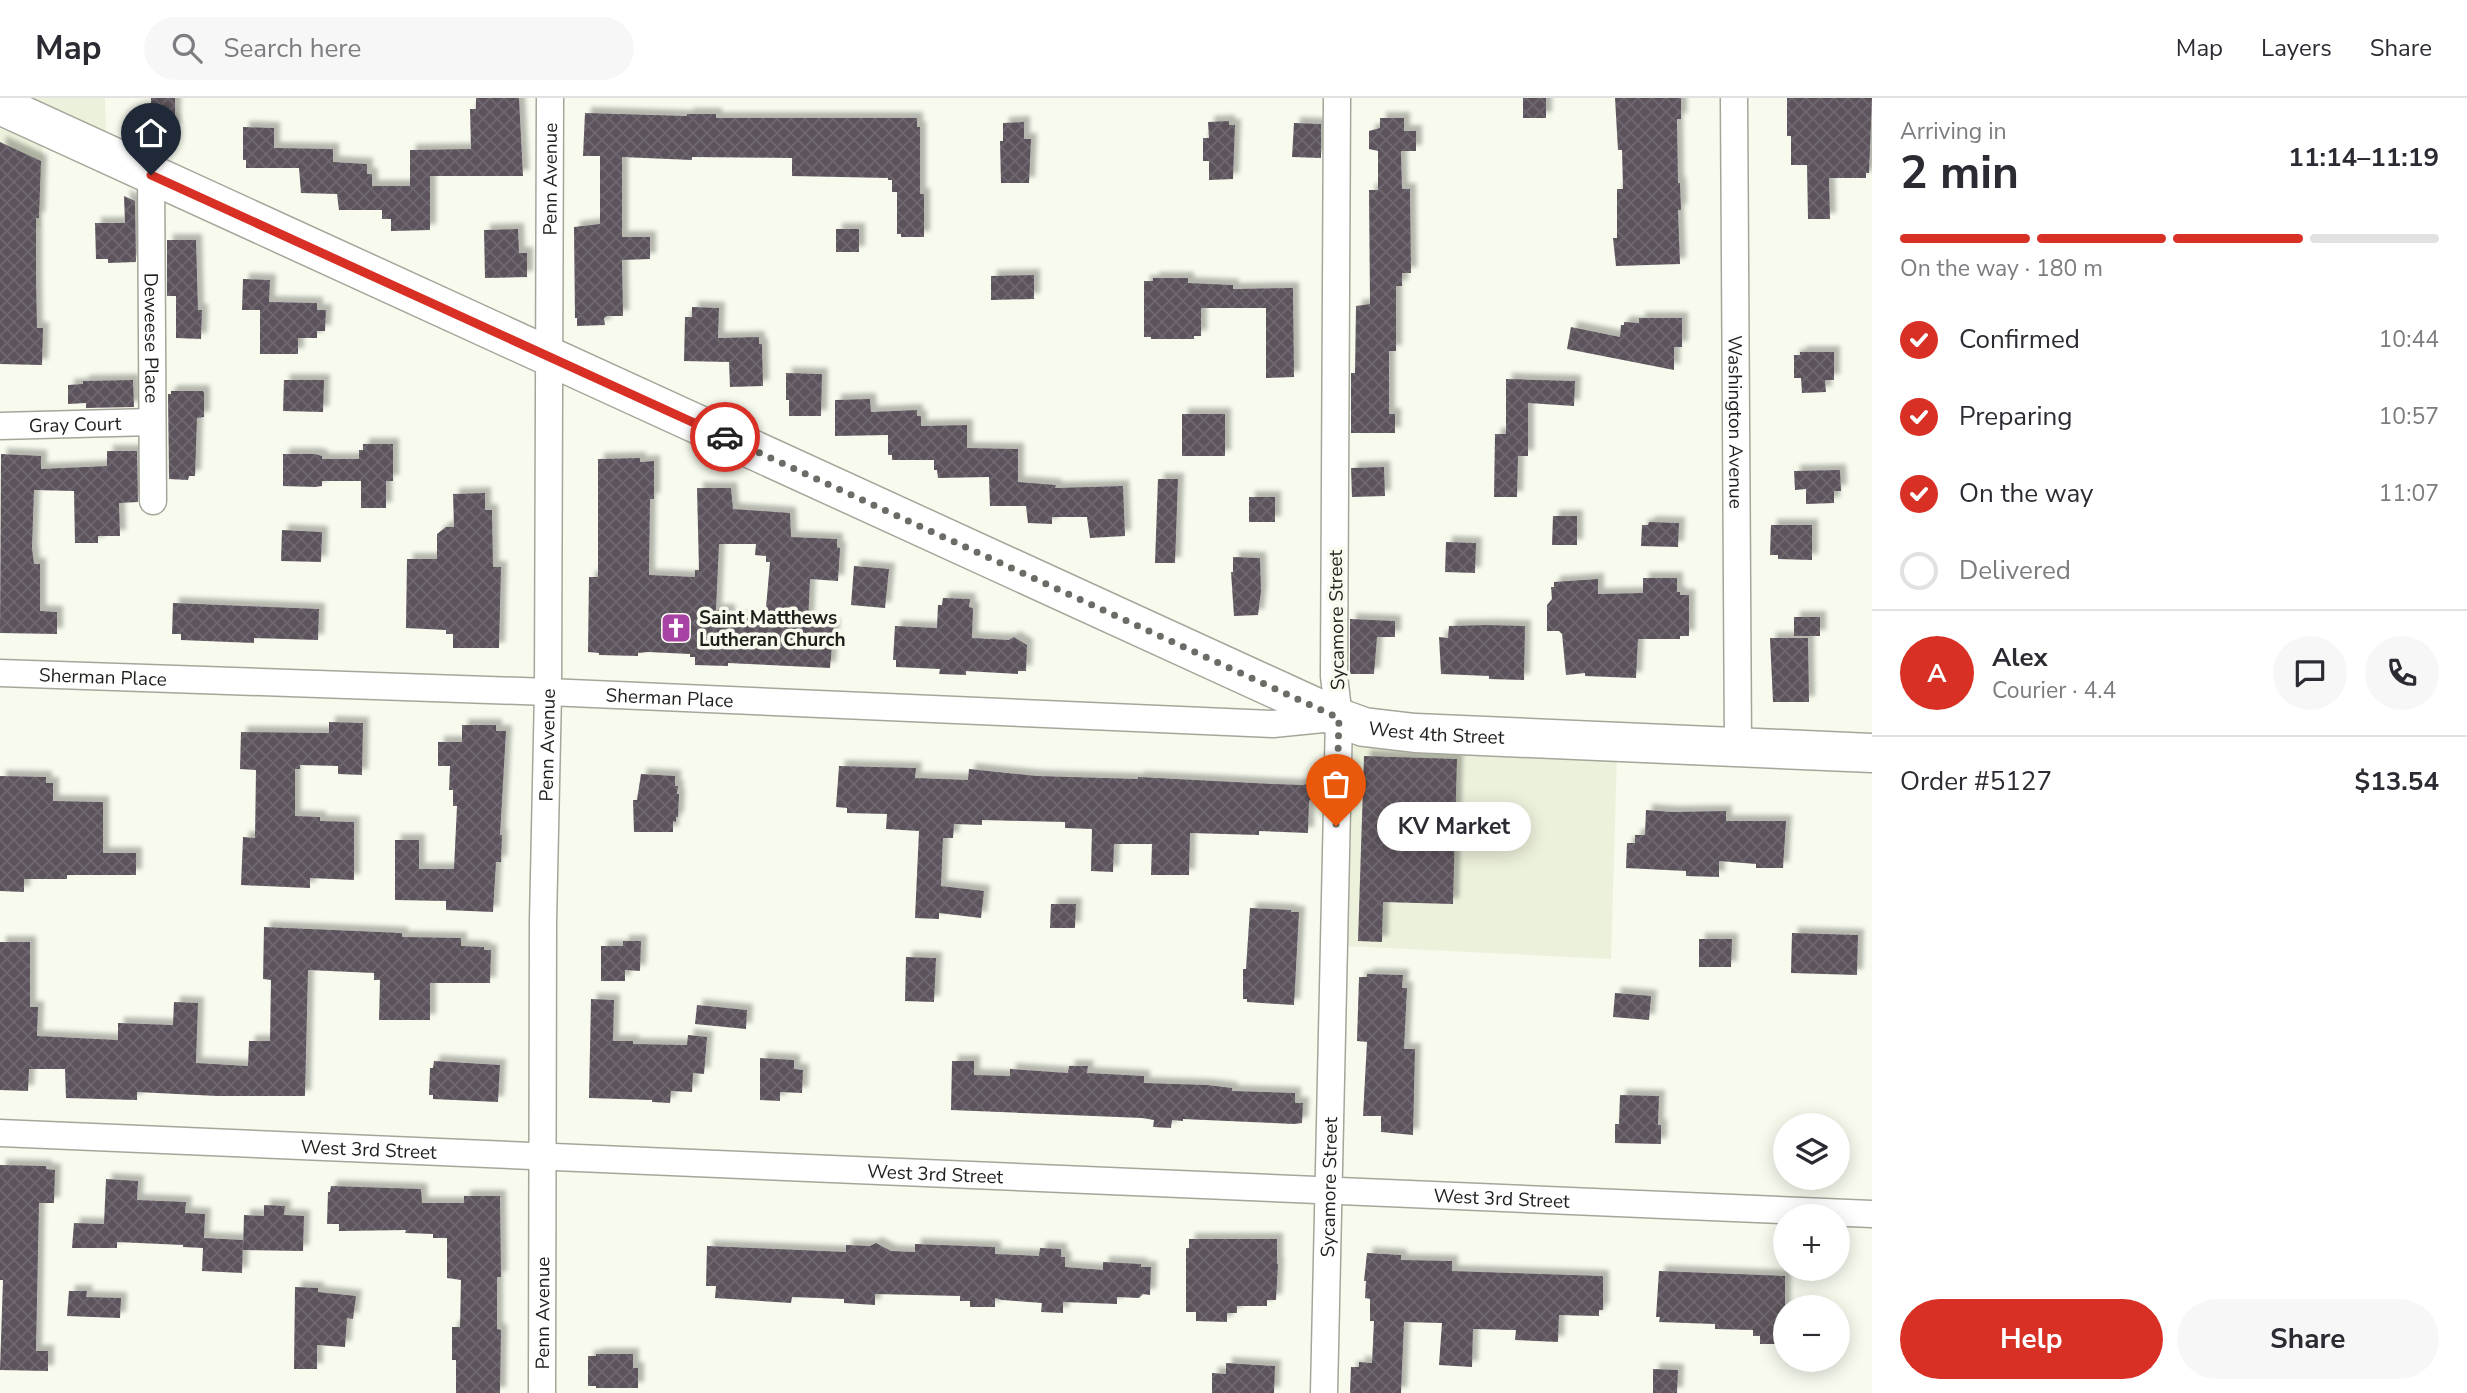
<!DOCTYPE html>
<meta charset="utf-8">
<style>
:root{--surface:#fff;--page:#f7f7f7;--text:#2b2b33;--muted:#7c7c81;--line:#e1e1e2;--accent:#d93025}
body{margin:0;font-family:"Nunito Sans",sans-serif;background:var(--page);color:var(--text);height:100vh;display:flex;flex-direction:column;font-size:26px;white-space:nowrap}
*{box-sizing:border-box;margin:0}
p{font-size:23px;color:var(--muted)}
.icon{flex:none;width:38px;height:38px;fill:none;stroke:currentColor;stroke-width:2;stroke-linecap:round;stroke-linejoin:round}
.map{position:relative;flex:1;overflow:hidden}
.panel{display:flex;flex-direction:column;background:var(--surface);width:595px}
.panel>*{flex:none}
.fabs{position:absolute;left:1773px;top:1015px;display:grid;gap:14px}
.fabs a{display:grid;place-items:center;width:77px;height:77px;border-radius:50%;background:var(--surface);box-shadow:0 4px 18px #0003;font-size:35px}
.pin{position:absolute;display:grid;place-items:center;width:60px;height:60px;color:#fff;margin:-72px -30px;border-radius:50% 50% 50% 0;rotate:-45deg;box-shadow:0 0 7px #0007}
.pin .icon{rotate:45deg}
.courier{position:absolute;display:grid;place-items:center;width:70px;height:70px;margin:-35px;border:5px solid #d93025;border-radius:50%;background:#fff;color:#222;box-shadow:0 2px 9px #0007}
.bubble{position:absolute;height:49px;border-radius:24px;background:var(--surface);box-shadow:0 4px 18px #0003;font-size:23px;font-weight:700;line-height:49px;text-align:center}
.headline em{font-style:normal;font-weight:700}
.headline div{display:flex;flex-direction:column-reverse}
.headline{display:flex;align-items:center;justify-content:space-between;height:119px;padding:0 28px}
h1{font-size:46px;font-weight:700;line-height:52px}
.bar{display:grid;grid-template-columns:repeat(4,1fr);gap:10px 7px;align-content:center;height:84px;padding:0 28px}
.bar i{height:9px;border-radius:5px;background:var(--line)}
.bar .selected{background:var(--accent)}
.bar p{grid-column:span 4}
.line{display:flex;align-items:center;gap:18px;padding:0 28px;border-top:2px solid var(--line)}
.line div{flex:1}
.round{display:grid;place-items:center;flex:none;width:74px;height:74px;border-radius:37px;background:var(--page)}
ol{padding:0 28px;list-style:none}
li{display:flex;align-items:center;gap:21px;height:77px}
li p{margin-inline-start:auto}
li .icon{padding:7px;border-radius:50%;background:var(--accent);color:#fff;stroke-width:4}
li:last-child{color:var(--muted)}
li i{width:38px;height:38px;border:4px solid var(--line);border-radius:50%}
.button{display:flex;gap:14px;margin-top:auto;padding:14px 28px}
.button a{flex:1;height:80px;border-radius:42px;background:var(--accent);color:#fff;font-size:28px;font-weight:700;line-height:80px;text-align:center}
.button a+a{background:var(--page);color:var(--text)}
header{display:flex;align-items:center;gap:42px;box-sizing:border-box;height:98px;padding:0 35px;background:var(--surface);border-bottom:2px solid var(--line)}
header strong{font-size:33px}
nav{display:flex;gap:38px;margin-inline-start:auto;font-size:24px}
.search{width:490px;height:63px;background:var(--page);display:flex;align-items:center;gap:18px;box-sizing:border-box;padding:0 24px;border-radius:38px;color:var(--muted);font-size:26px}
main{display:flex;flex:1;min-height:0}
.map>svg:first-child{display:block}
</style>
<header>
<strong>Map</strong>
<div class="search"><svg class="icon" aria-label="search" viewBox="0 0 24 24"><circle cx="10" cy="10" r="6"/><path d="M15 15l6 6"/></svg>Search here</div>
<nav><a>Map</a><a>Layers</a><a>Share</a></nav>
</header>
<main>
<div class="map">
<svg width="1872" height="1295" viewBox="0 0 1872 1295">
<defs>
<pattern id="building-cross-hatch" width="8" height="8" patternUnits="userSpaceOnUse" patternTransform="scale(1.75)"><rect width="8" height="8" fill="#5d535c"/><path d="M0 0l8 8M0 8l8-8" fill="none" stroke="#70686f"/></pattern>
<filter id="shadow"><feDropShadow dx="6" dy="-6" stdDeviation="2" flood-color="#0004"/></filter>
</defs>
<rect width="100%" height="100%" fill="#f7faed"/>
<g fill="#ecf1dc">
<polygon points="0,0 105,0 107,70 43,40 41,129 0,128"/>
<polygon points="1354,642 1617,656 1611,861 1345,848"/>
</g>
<g fill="url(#building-cross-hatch)" fill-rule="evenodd" filter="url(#shadow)">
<polygon points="151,0 175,0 175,32 155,32 155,24 151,24"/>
<polygon points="476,0 519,0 523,78 430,78 430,132 391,133 391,121 382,121 382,112 339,112 337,96 301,95 299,70 246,70 246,62 243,62 243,29 274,30 274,50 333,51 333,64 367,66 367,76 372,76 372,88 410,88 410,52 471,51 470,11 476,11"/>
<rect x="1523" y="0" width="23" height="20"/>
<polygon points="1615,0 1681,0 1681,21 1677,21 1678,85 1680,85 1681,112 1678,112 1680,166 1616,168 1613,140 1617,140 1617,91 1623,91 1622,52 1618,52"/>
<polygon points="1787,0 1872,0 1869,75 1866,75 1866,80 1829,80 1830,121 1808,121 1807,67 1791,67 1791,38 1787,38"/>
<polygon points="585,15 687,18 687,16 716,16 716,20 917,20 917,29 920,29 920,96 924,96 924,139 901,139 901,136 897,136 897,94 892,94 892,82 888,82 888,80 792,78 792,60 692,59 692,62 622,59 622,139 650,139 650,161 622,162 623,218 607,218 604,220 605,227 577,228 577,220 575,220 574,129 600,126 600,58 583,58"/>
<polygon points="1380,20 1404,20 1404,33 1416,33 1416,53 1401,53 1402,91 1410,91 1411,175 1402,175 1402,188 1396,188 1396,253 1389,253 1389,316 1395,316 1395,335 1351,335 1351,275 1355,275 1356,208 1370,206 1369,92 1378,92 1378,53 1369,51 1369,33 1380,30"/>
<polygon points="1229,23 1229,27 1235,27 1233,81 1209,82 1209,63 1203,63 1203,40 1209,40 1208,24"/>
<polygon points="1024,24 1024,41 1031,41 1029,85 1001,85 1000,43 1003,43 1003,25"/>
<polygon points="1294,25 1321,26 1321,60 1292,59"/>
<polygon points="0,44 41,63 39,120 36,120 36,178 37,230 43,230 42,267 0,266"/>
<polygon points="124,98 135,103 136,164 108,165 108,161 96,161 95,125 125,125"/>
<polygon points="518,131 519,155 527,155 527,179 485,180 484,132"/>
<rect x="836" y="131" width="23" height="23"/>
<polygon points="167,142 196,142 198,212 202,212 201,241 176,240 176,198 167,198"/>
<polygon points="1034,177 1034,201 991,202 991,178"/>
<polygon points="1153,180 1188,180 1188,185 1233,187 1233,191 1293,190 1294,279 1266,280 1266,210 1201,210 1201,238 1194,238 1194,241 1151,241 1151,239 1144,239 1144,183 1153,183"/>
<polygon points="243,181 270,182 269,204 317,205 317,212 326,212 325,233 317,233 317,240 298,240 298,256 260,256 260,212 242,212"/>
<polygon points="692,209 719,210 718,240 759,239 759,246 762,246 763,288 730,289 729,264 684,263 685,219 692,219"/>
<polygon points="1639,220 1682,220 1682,249 1674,249 1674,272 1567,251 1571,229 1620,239 1621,227 1624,227 1624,224 1639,225"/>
<polygon points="1800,254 1834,254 1834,282 1825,282 1826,294 1802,295 1801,280 1794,280 1794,257 1800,257"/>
<polygon points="786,275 822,276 821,318 789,318 789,302 786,302"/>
<polygon points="1506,281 1575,283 1574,308 1528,305 1528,358 1518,358 1517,399 1494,399 1495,336 1506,336"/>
<polygon points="133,282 134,309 86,310 86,305 68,306 68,287 83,286 83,283"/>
<polygon points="284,282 324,282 323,314 283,313"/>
<polygon points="171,293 203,293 204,295 204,319 197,320 195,378 189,378 188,382 169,381 168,296 171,296"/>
<polygon points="870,301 871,314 917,312 917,318 921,318 921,328 967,327 967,350 1018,351 1018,384 1056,387 1055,390 1123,388 1125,438 1090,440 1087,419 1052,419 1052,426 1028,425 1026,408 990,408 989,379 938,380 937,372 934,372 934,362 892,362 892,357 888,357 888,337 835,338 835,302"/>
<rect x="1182" y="316" width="43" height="42"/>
<polygon points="363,346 393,346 393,383 386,383 386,410 361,410 361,383 322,383 322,388 315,389 283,388 283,356 315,356 322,358 322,361 359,361 359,352 363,352"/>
<polygon points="107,353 137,353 138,404 119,405 120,438 98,438 98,445 75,445 74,393 34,392 32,450 34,466 40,466 40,513 57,514 57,536 0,535 1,356 41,358 41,371 107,368"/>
<path d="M640,360v4l14,-1v38h-4l-1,76 46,2v-7h4l-2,-82h34l2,21 57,4 1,24 46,2v8l3,1 -2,33 -28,-2 -2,45h26l-4,44 -102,-5v3l-33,-1v-8h-5v-3l-42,-2 -10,1v3l-39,-1v-2l-11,-1 1,-75h9v-118zM719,446h37l-1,11 11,1v6h4l-5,57 -36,-2v-7h-13z"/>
<polygon points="1384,369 1385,398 1352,399 1351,370"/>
<polygon points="1840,372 1841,393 1834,393 1834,405 1806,406 1806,391 1795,392 1794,373"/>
<polygon points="1158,381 1178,381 1175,465 1155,465"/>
<polygon points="485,395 485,412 492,412 493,469 501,469 499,550 453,550 453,536 446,536 446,532 406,530 407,461 437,461 437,436 446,429 454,429 453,396"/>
<rect x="1249" y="399" width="26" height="25"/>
<polygon points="1553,418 1577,418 1577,447 1552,447"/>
<polygon points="1649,424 1679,425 1678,449 1641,448 1642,427 1648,427"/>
<polygon points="1771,427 1812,427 1812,462 1778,461 1778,457 1770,457"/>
<polygon points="282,432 322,434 321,464 281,463"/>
<polygon points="1446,444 1476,445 1475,475 1445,474"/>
<polygon points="1233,459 1260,460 1261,493 1258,517 1234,518 1231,474 1233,474"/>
<polygon points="854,468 889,471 885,510 851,507"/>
<polygon points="1643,480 1677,480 1677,494 1680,494 1680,497 1689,497 1689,538 1680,538 1680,541 1638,541 1636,580 1585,578 1585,575 1566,577 1562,536 1559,533 1547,533 1547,507 1552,501 1551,489 1554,489 1554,484 1598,481 1598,496 1643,495"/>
<polygon points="943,500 970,501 969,509 973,510 972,540 1009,542 1014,539 1027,547 1026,573 1018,573 1018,576 966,573 966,577 939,576 940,571 896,569 896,562 893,562 895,528 937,530 938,507 942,507"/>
<polygon points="173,505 319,511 318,542 254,540 254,545 181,542 181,536 172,536"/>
<rect x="1794" y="519" width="26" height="19"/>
<polygon points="1350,521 1395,523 1395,539 1377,539 1374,576 1350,576"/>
<polygon points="1488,527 1525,528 1524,582 1489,581 1489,578 1441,576 1439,539 1448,540 1449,528"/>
<polygon points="1770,540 1808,540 1809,604 1773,604"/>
<polygon points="329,624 363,625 362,677 338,676 338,668 300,667 300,671 295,671 295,718 320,719 320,723 354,724 354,782 310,780 310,790 241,787 243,739 255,740 256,672 240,671 241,634 329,635"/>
<polygon points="462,627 496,627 496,633 506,633 500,737 502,737 501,764 496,764 493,814 446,812 446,803 395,802 395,742 419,742 419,771 454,771 457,708 453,708 453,692 449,692 450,668 438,668 438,644 462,644"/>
<polygon points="1364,658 1457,661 1453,806 1383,804 1382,844 1358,843"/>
<polygon points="839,668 916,670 915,680 968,682 969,671 1037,678 1138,681 1138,679 1274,686 1303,687 1322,682 1322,693 1309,703 1308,735 1259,733 1259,737 1190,735 1189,777 1151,777 1152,746 1114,746 1113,774 1091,773 1092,731 1065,730 1065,724 982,722 982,727 954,726 953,740 943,740 941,788 984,793 981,820 939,815 939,821 915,820 919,733 886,731 887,716 847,715 847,710 836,709"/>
<polygon points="641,676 675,678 675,688 678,688 677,696 679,696 678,719 676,719 676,724 673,723 673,734 634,734 633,702 637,702"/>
<polygon points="0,678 46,679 46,685 53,685 53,703 103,704 103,755 136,755 136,777 67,777 67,781 24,781 24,794 0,793"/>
<polygon points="1646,712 1672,714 1726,713 1726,723 1786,723 1783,770 1756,770 1756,766 1719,763 1719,779 1686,778 1686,773 1626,770 1627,745 1635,745 1635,737 1645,737"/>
<polygon points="1051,806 1076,806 1075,830 1050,830"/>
<polygon points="1250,810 1291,812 1291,814 1299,814 1294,907 1247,904 1247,901 1243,901 1243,871 1246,871"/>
<polygon points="264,829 402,835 402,839 461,840 461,848 484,849 484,852 491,852 490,885 430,885 430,922 379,922 380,882 374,882 374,875 308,872 305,998 217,998 137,994 137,1002 66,1000 65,971 29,971 28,993 0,992 0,844 30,844 30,909 38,909 37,938 118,942 118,925 173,927 174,904 198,905 196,965 248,968 249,943 270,943 271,882 263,881"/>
<polygon points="1792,835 1858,837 1857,877 1791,875"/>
<polygon points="1699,841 1732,841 1731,869 1699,869"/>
<polygon points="623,843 641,843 640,873 625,872 625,883 601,883 601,848 623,848"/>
<polygon points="906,859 936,860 934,904 905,903"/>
<polygon points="1367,876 1403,877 1402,890 1407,890 1404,951 1415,951 1413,1037 1381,1034 1381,1018 1363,1018 1367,944 1357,943 1359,879 1367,879"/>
<polygon points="1615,895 1651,898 1649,922 1613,919"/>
<polygon points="591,901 614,902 613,943 633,943 633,946 687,947 688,937 707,939 704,976 693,975 692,994 671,993 670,1005 652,1004 652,1002 589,1000"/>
<polygon points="697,907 747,912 746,931 695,926"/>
<polygon points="760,960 794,962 794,971 803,972 802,995 780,994 780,1003 760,1002"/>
<polygon points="434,963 500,967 498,1004 433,1001 433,997 429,997 430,970 433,970"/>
<polygon points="952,963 974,963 974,977 1010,978 1010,971 1068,975 1069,968 1088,968 1087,975 1144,978 1144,985 1207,987 1232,990 1232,993 1295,995 1295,1005 1303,1005 1302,1025 1294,1026 1183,1021 1183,1023 1172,1022 1171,1030 1153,1029 1154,1022 1142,1020 951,1012"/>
<polygon points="1620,997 1659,998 1658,1027 1661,1027 1661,1046 1615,1045 1615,1026 1619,1026"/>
<polygon points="0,1067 46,1068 46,1071 55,1072 54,1105 39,1105 36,1253 48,1253 48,1273 0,1272 3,1182 0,1182"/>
<polygon points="106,1081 138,1083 137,1102 186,1104 185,1115 205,1116 204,1140 243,1142 242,1175 202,1173 203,1150 183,1149 183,1147 117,1144 117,1150 72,1150 74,1125 104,1126"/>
<polygon points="331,1088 421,1091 422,1105 464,1105 464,1098 500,1098 501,1179 497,1179 497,1231 501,1232 500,1295 456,1295 456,1262 452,1262 452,1229 460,1229 461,1182 447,1180 447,1140 433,1140 433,1136 405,1135 406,1132 339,1133 339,1126 327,1126 328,1094 330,1094"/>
<polygon points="264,1107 285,1108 284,1117 304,1118 303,1153 243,1152 244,1117 264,1118"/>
<polygon points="1189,1141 1277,1141 1277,1166 1278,1166 1276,1202 1267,1202 1267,1208 1237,1208 1237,1215 1227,1215 1227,1224 1196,1223 1196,1214 1186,1214 1186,1150 1189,1150"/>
<polygon points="876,1145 891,1153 915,1154 915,1146 995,1149 995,1156 1039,1158 1040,1150 1061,1151 1061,1159 1065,1159 1065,1169 1103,1172 1103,1164 1141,1166 1141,1169 1151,1169 1150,1197 1143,1196 1139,1200 1117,1199 1117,1206 1063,1204 1063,1215 1041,1214 1042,1205 1002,1202 995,1200 995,1209 970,1209 970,1203 960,1203 960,1198 875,1196 875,1207 844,1205 844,1201 792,1199 791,1205 715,1200 716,1188 706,1188 707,1148 846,1154 846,1147 870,1148"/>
<polygon points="1367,1155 1401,1157 1401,1162 1452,1163 1452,1173 1602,1178 1603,1179 1603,1212 1599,1212 1599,1218 1559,1217 1558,1244 1515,1242 1516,1232 1473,1231 1472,1269 1439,1267 1442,1225 1404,1224 1401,1295 1350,1295 1351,1269 1359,1269 1359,1264 1372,1265 1374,1223 1370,1223 1370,1201 1365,1200 1366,1183 1364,1183"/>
<polygon points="1659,1173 1785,1178 1785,1224 1778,1224 1778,1246 1760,1246 1760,1238 1753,1238 1753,1232 1715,1231 1715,1226 1659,1224 1660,1219 1656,1219"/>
<polygon points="295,1189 318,1190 318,1194 356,1198 353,1221 347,1220 345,1249 317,1247 317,1271 294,1271"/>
<polygon points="69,1193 87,1193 86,1199 121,1200 120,1220 67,1218"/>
<polygon points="596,1256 633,1256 633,1270 638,1270 638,1290 596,1290 596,1288 588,1288 588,1258 596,1258"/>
<polygon points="1226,1265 1275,1268 1274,1295 1212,1295 1212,1275 1226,1276"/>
<polygon points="1653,1271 1678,1272 1677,1295 1653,1295"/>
</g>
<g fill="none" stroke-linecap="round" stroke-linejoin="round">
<g stroke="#a4a69a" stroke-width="29">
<g id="street">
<path id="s1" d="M1734,0l4,649"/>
<path id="s2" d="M151,77l2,326"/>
<path id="s3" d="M0,328l152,-4"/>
<path id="s4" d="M0,575l548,19 725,32 60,-6"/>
<path id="s5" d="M0,1035l1872,81"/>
<path id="s6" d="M542,1295l1,-471 5,-230 2,-594"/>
<path id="s7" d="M1324,1295l15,-675 -5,-42 3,-578"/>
</g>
</g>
<g stroke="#a4a69a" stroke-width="41">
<g id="secondary">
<path id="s8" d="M0,7l1339,613 25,9 51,6 457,20"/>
</g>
</g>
<use href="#street" stroke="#fff" stroke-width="26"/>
<use href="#secondary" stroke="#fff" stroke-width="38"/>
</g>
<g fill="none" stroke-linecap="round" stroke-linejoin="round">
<polyline stroke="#6b6c65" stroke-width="7" stroke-dasharray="0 12.6" points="725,339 1339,620 1336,728"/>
<polyline stroke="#d93025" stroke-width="9" points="151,77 725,339"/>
</g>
<defs>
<g id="church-square" transform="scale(1.575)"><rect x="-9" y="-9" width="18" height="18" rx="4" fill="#a942a5" stroke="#f7faed"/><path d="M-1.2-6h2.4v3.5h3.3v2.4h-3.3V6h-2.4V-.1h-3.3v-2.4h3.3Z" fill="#fff"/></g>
</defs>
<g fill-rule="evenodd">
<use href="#church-square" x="676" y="530"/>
</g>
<g text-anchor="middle" stroke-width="7" stroke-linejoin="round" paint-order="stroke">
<g font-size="19" fill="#1f201c" stroke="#f7faed">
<text dy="7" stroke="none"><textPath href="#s6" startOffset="1214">Penn Avenue</textPath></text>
<text dy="7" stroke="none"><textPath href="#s2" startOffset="163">Deweese Place</textPath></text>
<text dy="7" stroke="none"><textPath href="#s1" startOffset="324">Washington Avenue</textPath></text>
<text dy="7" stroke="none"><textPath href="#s3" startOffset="75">Gray Court</textPath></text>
<text transform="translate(1336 522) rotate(-91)" y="7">Sycamore Street</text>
<text dy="7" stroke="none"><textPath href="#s4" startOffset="103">Sherman Place</textPath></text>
<text dy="7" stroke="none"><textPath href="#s4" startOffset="670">Sherman Place</textPath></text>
<text dy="7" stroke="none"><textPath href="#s8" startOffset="1572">West 4th Street</textPath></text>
<text dy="7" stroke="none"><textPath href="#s6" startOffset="648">Penn Avenue</textPath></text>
<text dy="7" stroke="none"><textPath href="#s5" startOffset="369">West 3rd Street</textPath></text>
<text dy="7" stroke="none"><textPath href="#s5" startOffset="936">West 3rd Street</textPath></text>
<text dy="7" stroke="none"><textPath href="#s7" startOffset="206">Sycamore Street</textPath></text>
<text dy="7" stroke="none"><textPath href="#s5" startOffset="1503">West 3rd Street</textPath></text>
<text dy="7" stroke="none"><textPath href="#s6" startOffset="80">Penn Avenue</textPath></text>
</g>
<g font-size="19" font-weight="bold" fill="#1f201c" stroke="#f7faed" text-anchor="start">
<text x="699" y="526">Saint Matthews<tspan x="699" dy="22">Lutheran Church</tspan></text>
</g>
</g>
</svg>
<div class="fabs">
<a><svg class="icon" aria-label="layers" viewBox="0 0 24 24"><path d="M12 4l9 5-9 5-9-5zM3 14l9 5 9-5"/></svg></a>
<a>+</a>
<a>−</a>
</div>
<div class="pin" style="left:1336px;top:728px;background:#ea580c"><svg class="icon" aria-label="bag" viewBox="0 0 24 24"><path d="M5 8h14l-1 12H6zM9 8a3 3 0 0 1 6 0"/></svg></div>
<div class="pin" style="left:151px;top:77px;background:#1f2937"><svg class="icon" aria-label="home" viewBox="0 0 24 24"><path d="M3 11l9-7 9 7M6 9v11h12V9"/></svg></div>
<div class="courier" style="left:725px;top:339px"><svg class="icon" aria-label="car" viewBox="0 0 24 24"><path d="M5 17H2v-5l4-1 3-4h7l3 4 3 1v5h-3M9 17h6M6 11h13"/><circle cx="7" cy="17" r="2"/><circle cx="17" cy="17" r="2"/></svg></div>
<div class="bubble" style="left:1377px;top:704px;width:154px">KV Market</div>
</div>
<section class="panel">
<div class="headline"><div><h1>2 min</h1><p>Arriving in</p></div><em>11:14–11:19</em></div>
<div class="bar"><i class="selected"></i><i class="selected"></i><i class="selected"></i><i></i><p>On the way · 180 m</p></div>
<ol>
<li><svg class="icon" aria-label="check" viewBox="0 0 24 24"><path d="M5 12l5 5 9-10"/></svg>Confirmed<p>10:44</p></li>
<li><svg class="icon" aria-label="check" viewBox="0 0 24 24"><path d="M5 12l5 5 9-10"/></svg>Preparing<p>10:57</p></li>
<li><svg class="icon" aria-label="check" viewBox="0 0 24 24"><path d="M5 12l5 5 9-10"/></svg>On the way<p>11:07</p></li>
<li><i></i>Delivered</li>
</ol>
<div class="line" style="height:126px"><b class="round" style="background:var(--accent);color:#fff">A</b><div><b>Alex</b><p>Courier · 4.4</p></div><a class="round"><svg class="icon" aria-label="chat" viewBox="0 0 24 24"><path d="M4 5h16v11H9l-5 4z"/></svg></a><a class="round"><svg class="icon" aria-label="phone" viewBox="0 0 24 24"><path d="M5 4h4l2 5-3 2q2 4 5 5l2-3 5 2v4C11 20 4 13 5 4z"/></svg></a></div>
<div class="line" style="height:91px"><div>Order #5127</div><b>$13.54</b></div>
<div class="button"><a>Help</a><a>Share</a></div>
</section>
</main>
